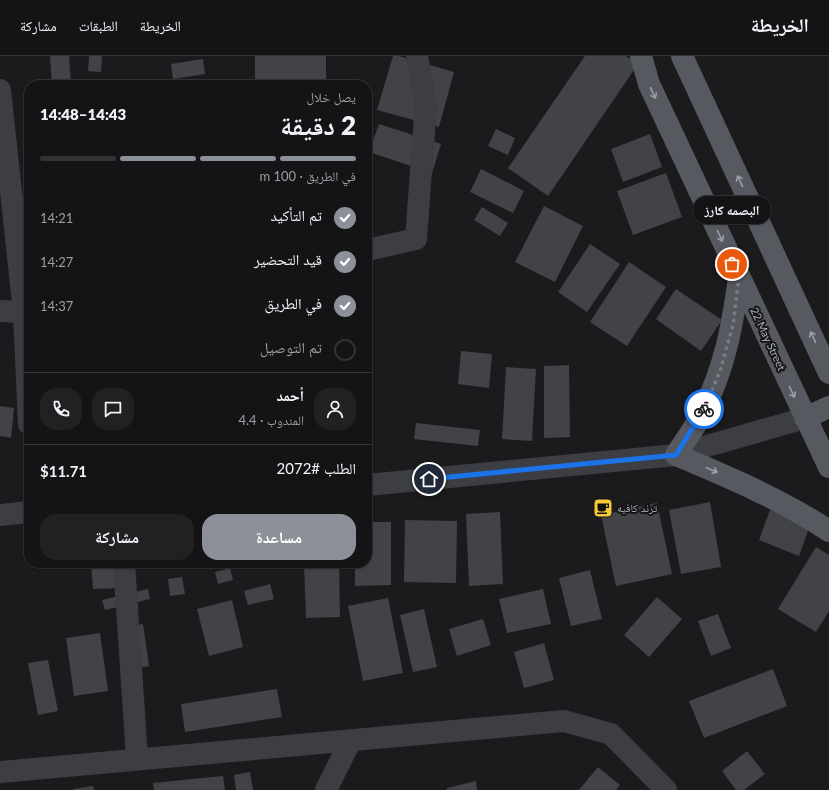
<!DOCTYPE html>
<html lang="ar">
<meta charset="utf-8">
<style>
:root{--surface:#141416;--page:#212123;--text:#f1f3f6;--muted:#9d9ea1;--line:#333335;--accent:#8c9099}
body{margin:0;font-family:Lato,"Noto Naskh Arabic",sans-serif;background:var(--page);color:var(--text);direction:rtl;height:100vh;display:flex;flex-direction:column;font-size:15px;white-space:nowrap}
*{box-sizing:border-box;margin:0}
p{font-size:13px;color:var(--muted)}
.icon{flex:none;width:22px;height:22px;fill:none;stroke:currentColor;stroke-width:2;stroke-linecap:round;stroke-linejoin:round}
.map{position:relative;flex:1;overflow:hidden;direction:ltr}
.panel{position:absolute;left:24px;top:24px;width:348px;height:488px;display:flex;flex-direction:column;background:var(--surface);border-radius:16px;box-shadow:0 1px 3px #0004,0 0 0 1px var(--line);direction:rtl}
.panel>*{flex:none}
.pin{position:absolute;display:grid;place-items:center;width:34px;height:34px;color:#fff;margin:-17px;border:2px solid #fff;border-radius:50%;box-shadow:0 1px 4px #0007}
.courier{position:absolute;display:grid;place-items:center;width:40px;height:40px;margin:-20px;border:3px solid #1a73e8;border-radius:50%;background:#fff;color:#222;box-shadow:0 1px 5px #0007}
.bubble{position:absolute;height:28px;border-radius:14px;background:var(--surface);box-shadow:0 1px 3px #0004,0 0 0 1px var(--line);font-size:13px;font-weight:800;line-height:28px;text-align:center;direction:rtl}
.summary em{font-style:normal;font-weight:800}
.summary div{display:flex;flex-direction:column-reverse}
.summary{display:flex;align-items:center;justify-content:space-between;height:68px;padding:0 16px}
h1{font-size:26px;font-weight:800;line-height:30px}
.bar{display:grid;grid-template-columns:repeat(4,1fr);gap:6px 4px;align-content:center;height:48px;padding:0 16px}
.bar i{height:5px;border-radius:3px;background:var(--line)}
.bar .on{background:var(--accent)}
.bar p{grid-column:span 4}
.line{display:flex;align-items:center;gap:10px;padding:0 16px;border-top:1px solid var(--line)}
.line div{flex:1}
.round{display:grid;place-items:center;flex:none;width:42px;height:42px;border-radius:16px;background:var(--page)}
ol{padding:0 16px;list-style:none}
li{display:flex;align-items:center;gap:12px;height:44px}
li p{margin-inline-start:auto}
li .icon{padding:4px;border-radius:50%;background:var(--accent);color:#fff;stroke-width:4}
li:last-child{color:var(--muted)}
li i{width:22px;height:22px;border:2px solid var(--line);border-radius:50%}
.primary-button{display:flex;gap:8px;margin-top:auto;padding:8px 16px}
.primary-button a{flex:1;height:46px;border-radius:16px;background:var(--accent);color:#fff;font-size:16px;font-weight:800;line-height:46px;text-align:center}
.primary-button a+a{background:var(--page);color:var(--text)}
header{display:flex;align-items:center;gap:24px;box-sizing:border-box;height:56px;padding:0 20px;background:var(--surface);border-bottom:1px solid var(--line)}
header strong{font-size:19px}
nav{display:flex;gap:22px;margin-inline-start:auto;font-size:14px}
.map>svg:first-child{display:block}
</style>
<header>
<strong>الخريطة</strong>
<nav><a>الخريطة</a><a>الطبقات</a><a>مشاركة</a></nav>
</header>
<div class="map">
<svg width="829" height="734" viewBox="0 0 829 734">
<rect width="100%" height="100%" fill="#1b1b1d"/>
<g fill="#424347">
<polygon points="50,0 69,0 71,29 52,29"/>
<polygon points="89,0 102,0 101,16 88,15"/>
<rect x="255" y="0" width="71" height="29"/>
<polygon points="393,0 399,0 454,16 439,71 377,54"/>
<polygon points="585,0 626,0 638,8 548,140 508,112"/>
<polygon points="203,3 205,18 173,23 171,8"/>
<polygon points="379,68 441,88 432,117 369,96"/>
<polygon points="496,73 515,82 508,99 488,90"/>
<polygon points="650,78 662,111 623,126 611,93"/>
<polygon points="481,113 524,135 513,157 470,136"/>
<polygon points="666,117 682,161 633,179 617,135"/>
<polygon points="544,150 583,170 555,226 515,206"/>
<polygon points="482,151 508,167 500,180 474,164"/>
<polygon points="590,188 620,208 587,256 558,236"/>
<polygon points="629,206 666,231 627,290 590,266"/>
<polygon points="676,233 722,264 701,295 656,263"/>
<polygon points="461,295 492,298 489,332 458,328"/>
<polygon points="569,309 570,381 544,382 544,310"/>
<polygon points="506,311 536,313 532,385 502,383"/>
<polygon points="0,350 14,352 11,382 0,380"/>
<polygon points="416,367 480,374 478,390 414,383"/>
<polygon points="710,446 721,511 681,518 669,454"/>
<polygon points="657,447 672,518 616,530 601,459"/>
<polygon points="770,454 810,469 799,500 759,484"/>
<polygon points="500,456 503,528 469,530 466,458"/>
<polygon points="405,464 457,465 456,527 404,526"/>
<polygon points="367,466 391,466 391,529 355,530 355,507 367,507"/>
<polygon points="816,491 829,499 829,555 816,576 778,553"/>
<polygon points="91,507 122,507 123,532 93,533"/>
<polygon points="304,507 339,507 340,561 306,562"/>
<polygon points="230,512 233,524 218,528 215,516"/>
<polygon points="590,514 602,563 571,570 559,522"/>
<polygon points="182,521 185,538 170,540 168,523"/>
<polygon points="270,528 274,543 248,549 244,535"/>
<polygon points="148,533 150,543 105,554 102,544"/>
<polygon points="543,533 551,568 507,577 499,543"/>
<polygon points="657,541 682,563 649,601 624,579"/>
<polygon points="388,542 403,617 363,625 348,550"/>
<polygon points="232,544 243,591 209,600 197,553"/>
<polygon points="424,553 437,611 413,616 400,559"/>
<polygon points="718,558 731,592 711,600 698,565"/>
<polygon points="483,563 491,589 457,600 449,573"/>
<polygon points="143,568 149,610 125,614 119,572"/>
<polygon points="100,577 108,635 74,640 66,582"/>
<polygon points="544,587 554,624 524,632 514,596"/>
<polygon points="48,604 58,655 38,659 28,607"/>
<polygon points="773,613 787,650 704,682 689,645"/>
<polygon points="277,633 282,661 185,676 181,648"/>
<polygon points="747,695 765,718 744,734 736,734 722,715"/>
<polygon points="598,711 620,729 616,734 579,734"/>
<polygon points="250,716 253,734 236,734 234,719"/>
<polygon points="223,720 225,734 154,734 153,727"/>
<polygon points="476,725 477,734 447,734 447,732"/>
<polygon points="93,730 94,734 73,734 73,733"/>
</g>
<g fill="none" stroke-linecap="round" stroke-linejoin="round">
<g stroke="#3d3e44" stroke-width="22">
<polyline points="0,34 24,256 29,368"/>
<polyline points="367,194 416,183 426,48 417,0"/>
<polyline points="0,255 24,256"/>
<polyline points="367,429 676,399 805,362"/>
<polyline points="0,459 29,456"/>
<polyline points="124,507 137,702"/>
<polyline points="0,716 564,665 611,678 666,734"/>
<polyline points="326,734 351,684"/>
</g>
<g stroke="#575961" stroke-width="22">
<polyline points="641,0 649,28 829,411"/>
<polyline points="682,0 829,317"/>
<path d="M739,222c-7,50 -14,89 -37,135 -7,15 -18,29 -26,42 52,22 105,44 153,76"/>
<polyline points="805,362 829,351"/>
</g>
</g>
<defs><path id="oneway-shaft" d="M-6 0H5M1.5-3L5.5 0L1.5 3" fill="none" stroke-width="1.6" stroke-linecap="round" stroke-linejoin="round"/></defs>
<g stroke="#9c9fab">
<use href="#oneway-shaft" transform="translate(653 37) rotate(65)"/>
<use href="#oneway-shaft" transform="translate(740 125) rotate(-115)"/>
<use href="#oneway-shaft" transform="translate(720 180) rotate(65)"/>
<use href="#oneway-shaft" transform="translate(813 281) rotate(-115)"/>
<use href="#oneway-shaft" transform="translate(792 336) rotate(65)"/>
<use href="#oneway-shaft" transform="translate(712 414) rotate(23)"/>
</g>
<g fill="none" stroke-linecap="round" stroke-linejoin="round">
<polyline stroke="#7a7c85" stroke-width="4" stroke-dasharray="0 7.2" points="704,353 720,315 733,269 739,221 732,208"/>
<polyline stroke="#1a73e8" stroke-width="5" points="429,423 676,399 704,353"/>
</g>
<defs>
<g id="cafe-square" transform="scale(1)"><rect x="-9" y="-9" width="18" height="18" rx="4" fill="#f8ca37" stroke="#161618"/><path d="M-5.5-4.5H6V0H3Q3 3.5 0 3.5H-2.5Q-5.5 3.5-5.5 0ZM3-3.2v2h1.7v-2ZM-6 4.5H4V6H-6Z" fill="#111"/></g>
</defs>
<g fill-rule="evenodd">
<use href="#cafe-square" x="603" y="452"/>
</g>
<g text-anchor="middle" stroke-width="4" stroke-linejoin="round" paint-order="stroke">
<g font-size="11" fill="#adb0bd" stroke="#161618">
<text transform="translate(768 283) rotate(65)" y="4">22 May Street</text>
</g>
<g font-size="11" fill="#adb0bd" stroke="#161618" text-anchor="start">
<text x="617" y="456">ترند كافيه</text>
</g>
</g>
</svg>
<div class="pin" style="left:732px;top:208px;background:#ea580c"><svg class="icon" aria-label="bag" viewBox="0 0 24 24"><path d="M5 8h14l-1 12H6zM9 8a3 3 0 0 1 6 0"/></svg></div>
<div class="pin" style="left:429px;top:423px;background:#1f2937"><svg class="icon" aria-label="home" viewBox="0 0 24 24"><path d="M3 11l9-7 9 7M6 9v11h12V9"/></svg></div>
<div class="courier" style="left:704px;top:353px"><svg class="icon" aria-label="bike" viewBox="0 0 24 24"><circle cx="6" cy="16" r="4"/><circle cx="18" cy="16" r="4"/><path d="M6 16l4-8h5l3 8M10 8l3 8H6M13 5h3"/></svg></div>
<div class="bubble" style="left:693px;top:140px;width:78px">البصمه كارز</div>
<section class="panel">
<div class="summary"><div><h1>2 دقيقة</h1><p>يصل خلال</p></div><em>14:43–14:48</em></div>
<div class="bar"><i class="on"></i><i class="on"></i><i class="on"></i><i></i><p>في الطريق · 100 m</p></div>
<ol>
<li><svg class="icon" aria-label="check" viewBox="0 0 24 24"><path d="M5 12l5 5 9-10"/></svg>تم التأكيد<p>14:21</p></li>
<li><svg class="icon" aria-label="check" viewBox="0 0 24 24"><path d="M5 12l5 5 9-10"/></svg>قيد التحضير<p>14:27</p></li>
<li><svg class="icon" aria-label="check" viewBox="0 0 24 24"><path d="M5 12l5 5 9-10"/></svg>في الطريق<p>14:37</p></li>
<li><i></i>تم التوصيل</li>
</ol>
<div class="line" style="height:72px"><a class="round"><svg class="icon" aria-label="person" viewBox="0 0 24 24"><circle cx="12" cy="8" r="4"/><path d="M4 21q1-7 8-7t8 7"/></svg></a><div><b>أحمد</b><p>المندوب · 4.4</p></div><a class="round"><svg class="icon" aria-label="chat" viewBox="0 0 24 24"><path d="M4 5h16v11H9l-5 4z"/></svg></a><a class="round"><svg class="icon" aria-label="phone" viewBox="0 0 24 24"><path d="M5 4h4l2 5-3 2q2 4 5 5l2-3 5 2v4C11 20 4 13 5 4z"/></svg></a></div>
<div class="line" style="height:52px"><div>الطلب #2072</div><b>$11.71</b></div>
<div class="primary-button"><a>مساعدة</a><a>مشاركة</a></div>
</section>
</div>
